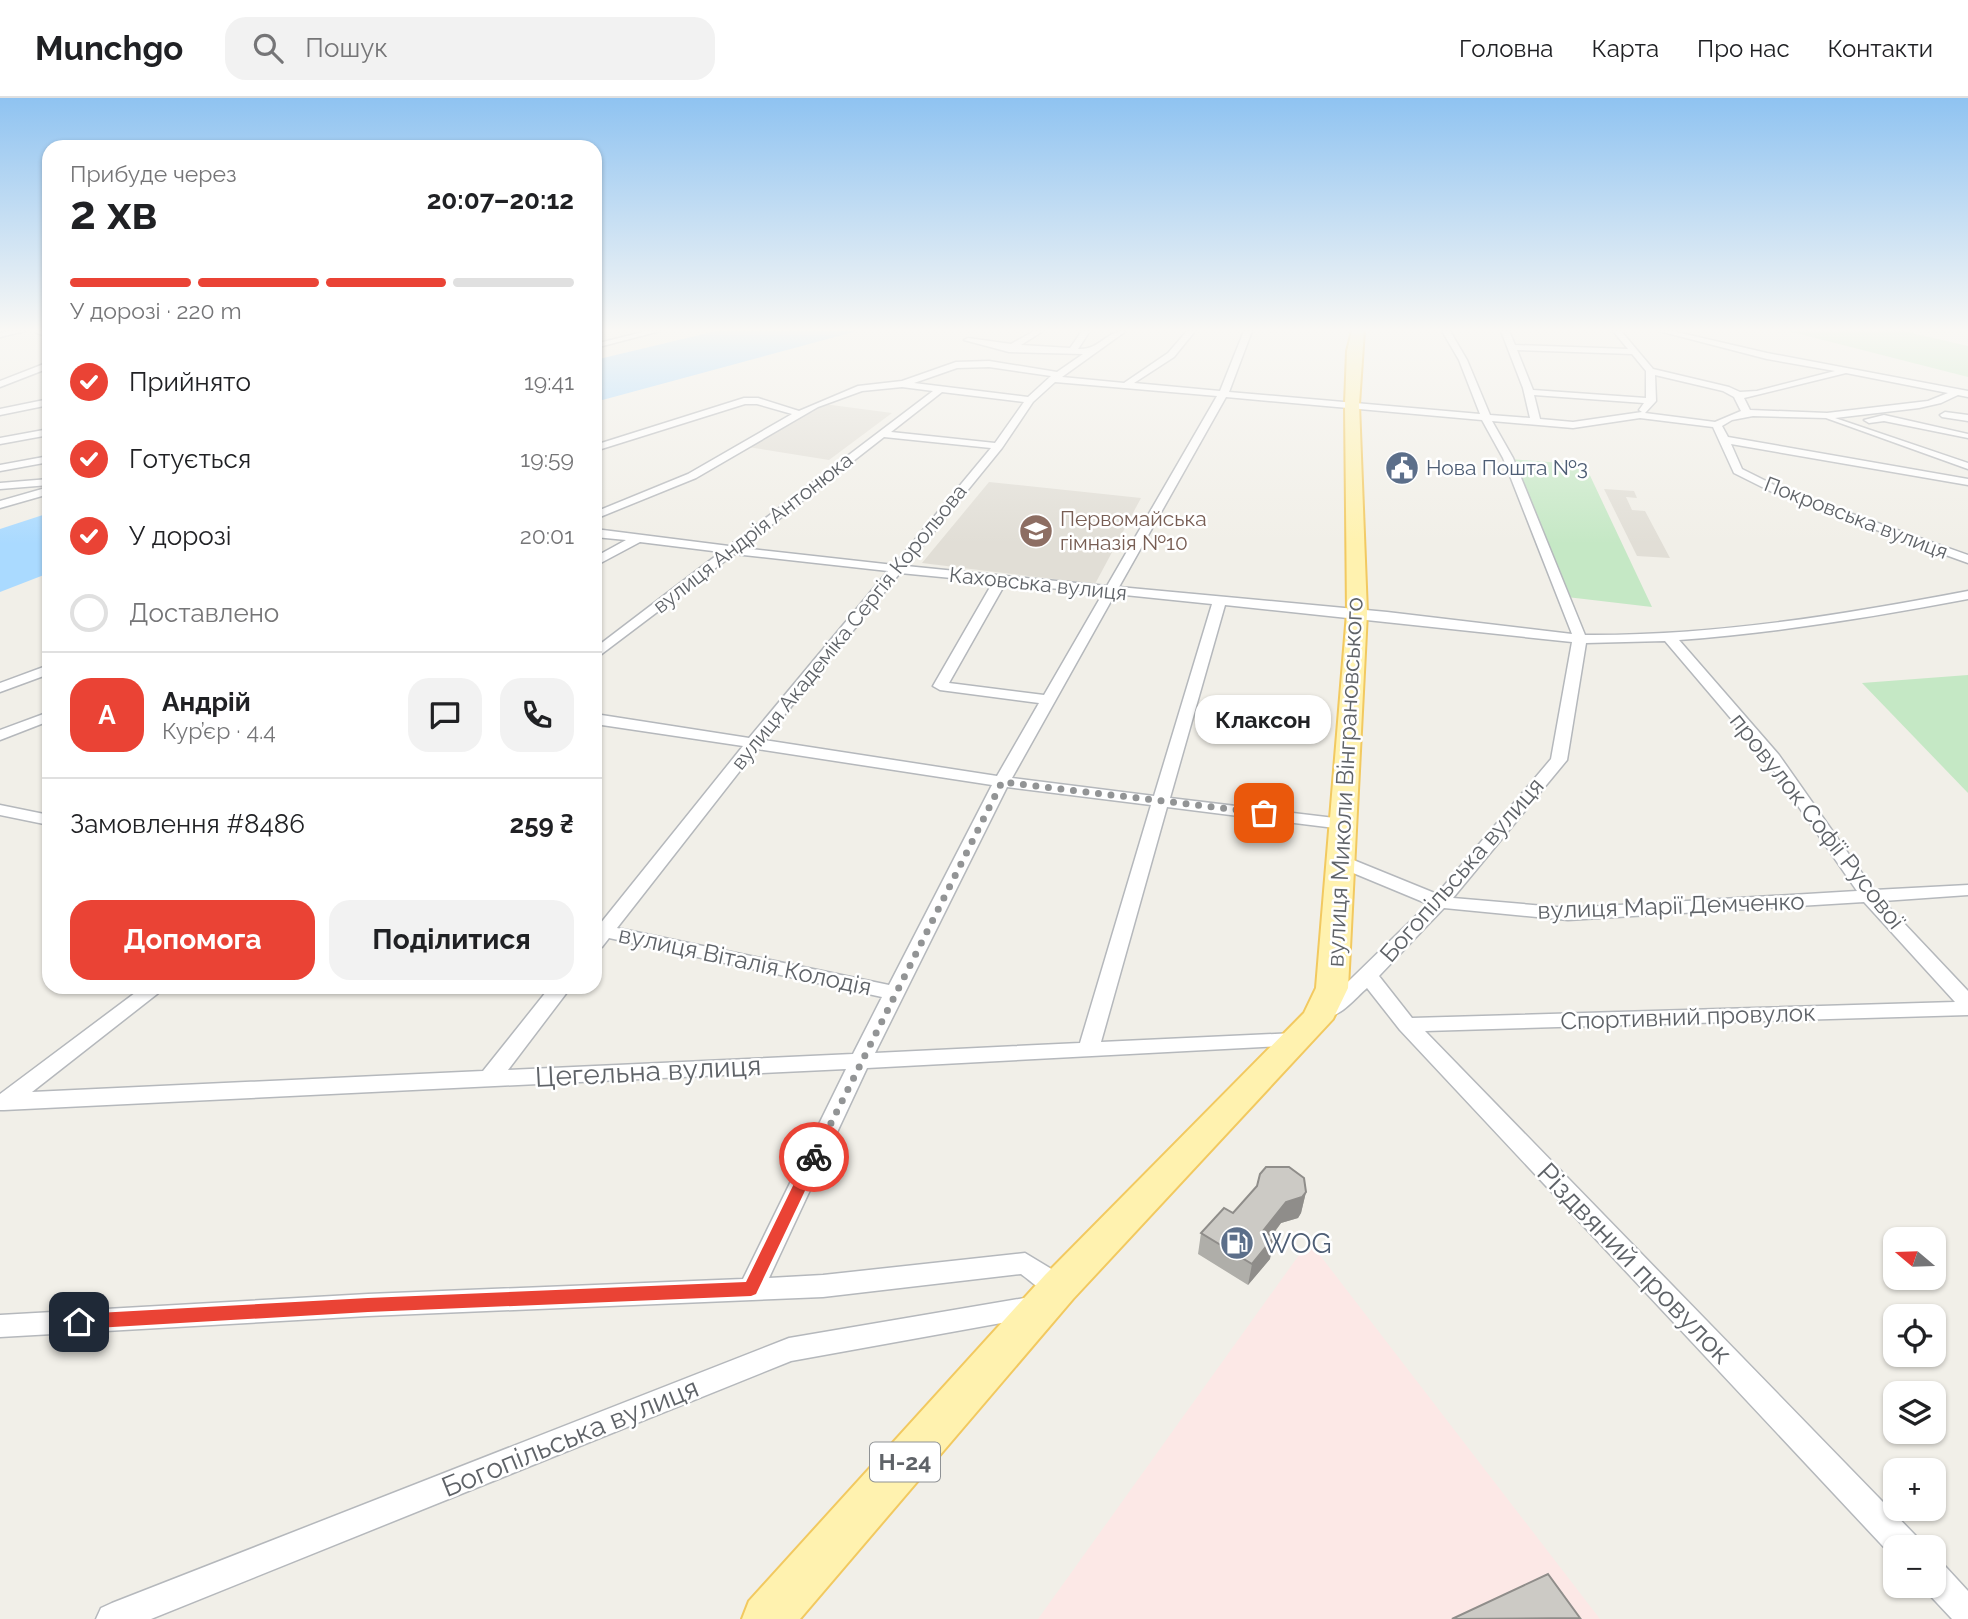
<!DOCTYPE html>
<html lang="uk">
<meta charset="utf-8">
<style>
:root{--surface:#fff;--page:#f2f2f2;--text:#202124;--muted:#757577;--line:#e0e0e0;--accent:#ea4335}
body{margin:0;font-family:Raleway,sans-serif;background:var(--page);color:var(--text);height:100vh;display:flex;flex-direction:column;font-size:26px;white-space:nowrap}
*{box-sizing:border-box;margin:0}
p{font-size:23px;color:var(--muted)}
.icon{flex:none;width:38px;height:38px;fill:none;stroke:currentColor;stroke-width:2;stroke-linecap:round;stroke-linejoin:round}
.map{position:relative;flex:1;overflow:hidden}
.details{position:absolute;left:42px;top:42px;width:560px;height:854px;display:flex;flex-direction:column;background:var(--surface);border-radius:21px;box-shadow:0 2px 5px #0004}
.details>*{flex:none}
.needle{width:46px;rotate:289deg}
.tools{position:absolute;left:1883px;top:1129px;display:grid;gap:14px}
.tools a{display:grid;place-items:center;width:63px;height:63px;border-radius:14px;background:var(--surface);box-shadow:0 2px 5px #0004;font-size:35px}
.pin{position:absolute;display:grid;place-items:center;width:60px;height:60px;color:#fff;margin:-30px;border-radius:14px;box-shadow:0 4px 10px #0006}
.courier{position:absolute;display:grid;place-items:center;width:70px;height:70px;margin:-35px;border:5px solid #ea4335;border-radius:50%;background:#fff;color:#222;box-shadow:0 2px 9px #0007}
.bubble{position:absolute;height:49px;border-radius:21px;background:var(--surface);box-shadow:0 2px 5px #0004;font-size:23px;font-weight:700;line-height:49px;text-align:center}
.overview em{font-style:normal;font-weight:700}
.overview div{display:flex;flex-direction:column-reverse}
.overview{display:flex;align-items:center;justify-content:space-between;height:119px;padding:0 28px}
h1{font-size:46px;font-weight:700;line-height:52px}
.bar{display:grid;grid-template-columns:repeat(4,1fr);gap:10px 7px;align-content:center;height:84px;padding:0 28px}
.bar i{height:9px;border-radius:5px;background:var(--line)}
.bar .selected{background:var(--accent)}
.bar p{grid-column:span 4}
.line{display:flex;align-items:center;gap:18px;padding:0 28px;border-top:2px solid var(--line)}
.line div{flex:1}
.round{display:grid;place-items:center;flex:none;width:74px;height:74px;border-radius:21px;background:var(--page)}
ol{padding:0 28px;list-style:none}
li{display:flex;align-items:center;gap:21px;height:77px}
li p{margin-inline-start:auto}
li .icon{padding:7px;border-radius:50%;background:var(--accent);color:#fff;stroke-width:4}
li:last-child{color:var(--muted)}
li i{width:38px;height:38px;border:4px solid var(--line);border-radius:50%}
.button{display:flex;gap:14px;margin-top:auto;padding:14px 28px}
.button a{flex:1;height:80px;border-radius:21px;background:var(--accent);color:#fff;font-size:28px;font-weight:700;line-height:80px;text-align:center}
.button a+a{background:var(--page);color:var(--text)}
header{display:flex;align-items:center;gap:42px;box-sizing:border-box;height:98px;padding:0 35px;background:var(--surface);border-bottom:2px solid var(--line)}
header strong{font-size:33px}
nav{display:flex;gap:38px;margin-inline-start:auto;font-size:24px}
.search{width:490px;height:63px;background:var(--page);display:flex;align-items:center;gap:18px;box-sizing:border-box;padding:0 24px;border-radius:21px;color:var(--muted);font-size:26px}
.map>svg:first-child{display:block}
</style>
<header>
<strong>Munchgo</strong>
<div class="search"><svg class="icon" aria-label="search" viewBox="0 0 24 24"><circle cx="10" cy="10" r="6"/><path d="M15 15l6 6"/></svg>Пошук</div>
<nav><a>Головна</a><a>Карта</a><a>Про нас</a><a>Контакти</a></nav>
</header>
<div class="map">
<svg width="1968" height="1521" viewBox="0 0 1968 1521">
<rect width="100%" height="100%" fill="#f1efe8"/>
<g fill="#e1ded6">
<polygon points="824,306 892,315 829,362 748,349"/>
<polygon points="989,384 1141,400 1095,486 922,465"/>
<polygon points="1604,391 1634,393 1637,400 1626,399 1632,412 1645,413 1670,460 1637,458"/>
</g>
<polygon fill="#fce8e6" points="1309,1143 1600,1521 1038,1521"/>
<g fill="#c5e8c5">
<polygon points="1788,233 1903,233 1968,248 1968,279"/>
<polygon points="1510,361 1585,367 1652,509 1567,499"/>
<polygon points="1968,577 1968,695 1862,585"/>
</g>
<g fill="#aadaff">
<polygon points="716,233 857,233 595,304 595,262"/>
<polygon points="49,415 49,475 0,494 0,431"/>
</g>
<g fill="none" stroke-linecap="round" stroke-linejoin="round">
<g stroke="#b5b8bc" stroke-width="3">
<g id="minor">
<polygon points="10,233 25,233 0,239 0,235"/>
<polygon points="36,233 49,234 49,239 37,235"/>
<polygon points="647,233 660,233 595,250 595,246"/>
<path d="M1034,233h9l-22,14 49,3 12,-17h8l-12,18c23,1 28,-19 48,-18l-64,46 62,6 44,-30 19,-22h8l-21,26 -40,26 86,8 24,-60h8l-23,61 251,22 -21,-54 -17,-29h8l17,29 23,55 40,3 -7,-30 -22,-57h8l6,14 113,4 -15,-18h8l32,38 76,18 11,5 17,-1 78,-20 -68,-12 -108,-28h13l95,22 201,38v6l-10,-2 -17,8 -22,5 -84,10 133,45v6l-142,-51 -73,-2 -21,4 -10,6 6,11 240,42v6l-237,-41 11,25 40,20 186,66v8l-194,-70 -40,-20 -21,-46 -73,-9 -67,10 -81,-7 21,37 72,177c129,1 257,-20 383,-44v8c-96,18 -192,34 -289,41l100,115 95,135 94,-5v10l-85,6 85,90v24l-543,16 491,505 4,11h-25l-1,11 -494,-528 -33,-42c-13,11 -29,33 -46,28l-3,-5 110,-107 -94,-39 -3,-4 3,-4h12l91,37 114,-135 21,-117 -347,-37 -55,193 173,21 8,5 -8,5 -176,-22 -66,235 194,-9 7,2 3,5 -3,5 -435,23 -98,210 54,-3 202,-22 43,26 4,8 -4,8c-18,6 -33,-11 -47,-21l-198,23 -455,19 -368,21v-22l368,-21 375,-15 103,-210 -842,41h-4v-16l143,-107h23l-134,105 451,-21 67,-84h21l-63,83 345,-16 29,-57 -273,-59 -7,9 -7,2v-26l5,1 143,-178 -148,-22v-10l154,24 139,-167 -154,-17 -139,105v-11l126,-96 -81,-10 -45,24v-9l31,-17 -31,-3v-8l134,17 204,-155 -31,-4 -40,4 -44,16 -122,71 -101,41v-7l93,-38 104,-60 -35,-10h-12l-150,47v-6l149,-47h14l41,13 59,-25 44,-5 54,-19 33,-1 68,11 26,-18 -74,-2 -45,-12 4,-2 43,6zM1517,252l115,4 14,17v27l-113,-8zM989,269l62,9 -23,21 -114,-14 43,-15zM1846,275l102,20 -20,8 -101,12 -77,-3 -6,-12zM1655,277l68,16 11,6 7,14 -26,11 -70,-9 11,-12zM1055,284l162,14 -110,190 -201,-20 96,-118 31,-46zM942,294l82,10 -29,41 -104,-11zM1534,297l110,8 -5,7 3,2 -69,10 -33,-3zM1226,299l256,23 21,38 69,176 -185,-22 -268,-25zM884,339l107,11 -97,117 -152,-17zM900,475l93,9 -60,104 7,4 99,13 -42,73 -233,-36zM1005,486l98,9 -59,102 -95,-12zM1115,496l97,10 -58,192 -142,-18zM1665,543l102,120 90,130 -289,17 -115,-10 114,-138 19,-117zM757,651l235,36 -103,200 -272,-57zM1007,689l144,18 -71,238 -205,10zM1864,804l91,100 -543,16 -33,-42 65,-68 124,12z"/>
<polygon points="49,264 49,270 0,289 0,283"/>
<polygon points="49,301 49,307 0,317 0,311"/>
<polygon points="1945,314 1968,317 1968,323 1942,319 1940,317"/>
<polygon points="1884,317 1968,336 1968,340 1884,323 1869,325 1864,322"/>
<polygon points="49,331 49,337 0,346 0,340"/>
<polygon points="49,358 49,364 0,373 0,367"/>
<polygon points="49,381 49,387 0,391 0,385"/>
<polygon points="49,389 49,396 0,410 0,403"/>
<polygon points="49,567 49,576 0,594 0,585"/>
<polygon points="49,614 49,623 0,642 0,632"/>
<polygon points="0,707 49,717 49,727 0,717"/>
<polygon points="1036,1198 1045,1201 1049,1209 1045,1217 791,1263 151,1521 96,1521 101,1510 112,1505 789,1240"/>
<polygon points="1934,1464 1945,1468 1968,1493 1968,1521 1952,1521 1923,1490 1922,1488 1934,1488"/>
</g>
</g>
<g stroke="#f2c960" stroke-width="4">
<polygon id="primary" points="1352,233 1364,233 1359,306 1367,515 1348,890 1333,921 1073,1201 800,1521 742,1521 749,1503 1045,1177 1304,915 1316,890 1347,515 1345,306 1347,253"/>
</g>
<use href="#minor" fill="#fff" fill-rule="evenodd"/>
<use href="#primary" fill="#fff2af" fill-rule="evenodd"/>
</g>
<polygon fill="#afaea9" points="1306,1094 1301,1115 1298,1120 1281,1125 1272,1138 1270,1161 1248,1187 1198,1156 1201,1135 1233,1115"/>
<g fill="#8f8d8a">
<polygon points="1306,1094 1301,1115 1298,1120 1281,1125 1259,1154 1263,1133 1286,1104"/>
<polygon points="1274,1139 1270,1161 1248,1187 1252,1166"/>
</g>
<g fill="#cccac5" stroke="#8f8d8a" stroke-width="2">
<polygon points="1266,1069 1289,1069 1304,1080 1306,1094 1302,1099 1286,1104 1263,1133 1274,1139 1252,1166 1201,1135 1224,1110 1233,1115 1257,1088 1260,1076"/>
<polygon points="1548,1476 1580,1520 1452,1521"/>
</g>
<linearGradient id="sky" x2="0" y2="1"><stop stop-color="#8fc3f1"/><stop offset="0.52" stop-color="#f9f8f5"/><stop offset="1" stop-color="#f9f8f5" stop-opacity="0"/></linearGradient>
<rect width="1968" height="446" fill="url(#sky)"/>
<polygon fill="#ea4335" points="814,1053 821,1059 756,1196 751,1198 368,1214 79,1231 71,1224 79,1216 368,1200 746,1184 807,1059"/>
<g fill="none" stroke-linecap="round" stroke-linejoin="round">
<polyline stroke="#929495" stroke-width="7" stroke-dasharray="0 12.6" points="814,1059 1002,684 1264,715"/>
</g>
<defs>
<g id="civic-disc" transform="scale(1.75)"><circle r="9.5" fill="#5c6f8a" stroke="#fff"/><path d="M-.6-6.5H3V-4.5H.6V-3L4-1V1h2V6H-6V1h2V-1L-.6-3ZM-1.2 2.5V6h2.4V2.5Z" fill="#fff"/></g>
<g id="school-disc" transform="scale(1.75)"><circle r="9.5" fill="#8d6e63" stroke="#fff"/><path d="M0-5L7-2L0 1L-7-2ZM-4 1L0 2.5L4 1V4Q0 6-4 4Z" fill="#fff"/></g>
<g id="fuel-disc" transform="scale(1.75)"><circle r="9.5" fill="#5c6f8a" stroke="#fff"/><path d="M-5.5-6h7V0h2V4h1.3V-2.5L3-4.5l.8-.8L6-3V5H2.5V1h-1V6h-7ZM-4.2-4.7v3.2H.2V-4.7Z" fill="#fff"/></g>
</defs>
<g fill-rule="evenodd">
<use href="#civic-disc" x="1402" y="370"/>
<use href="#school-disc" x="1036" y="433"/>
<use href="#fuel-disc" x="1237" y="1145"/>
</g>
<g text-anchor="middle" stroke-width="5" stroke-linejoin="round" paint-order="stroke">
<g font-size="21" fill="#4e5e75" stroke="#fff" text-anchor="start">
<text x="1426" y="377">Нова Пошта №3</text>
</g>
<g font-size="21" fill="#5f6368" stroke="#fff">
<text transform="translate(1856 420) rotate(21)" y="7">Покровська вулиця</text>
<text transform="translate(753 435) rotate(-38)" y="7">вулиця Андрія Антонюка</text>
<text transform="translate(1038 486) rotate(6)" y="7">Каховська вулиця</text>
<text transform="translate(849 529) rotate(-51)" y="7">вулиця Академіка Сергія Корольова</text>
</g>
<g font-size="21" fill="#785e54" stroke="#fff" text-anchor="start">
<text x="1060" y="428">Первомайська<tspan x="1060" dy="24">гімназія №10</tspan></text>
</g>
<rect fill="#fff" stroke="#8f9295" stroke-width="2" x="870" y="1344.5" width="70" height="39" rx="5"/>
<g font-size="23" font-weight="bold" fill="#5f6368">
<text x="905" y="1372">Н-24</text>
</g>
<g font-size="24" fill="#5f6368" stroke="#fff">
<text transform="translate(1345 684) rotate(-87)" y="8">вулиця Миколи Вінграновського</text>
<text transform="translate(1817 723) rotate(52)" y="8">провулок Софії Русової</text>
<text transform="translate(1462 772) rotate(-49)" y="8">Богопільська вулиця</text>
<text transform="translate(1671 808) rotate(-2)" y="8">вулиця Марії Демченко</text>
<text transform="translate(745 863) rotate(12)" y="8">вулиця Віталія Колодія</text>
<text transform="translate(1688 919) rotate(-2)" y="8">Спортивний провулок</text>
</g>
<g font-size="28" fill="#5f6368" stroke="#fff">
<text transform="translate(648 973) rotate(-3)" y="10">Цегельна вулиця</text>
<text transform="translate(1635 1165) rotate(46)" y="10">Різдвяний провулок</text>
<text transform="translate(570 1339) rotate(-22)" y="10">Богопільська вулиця</text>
</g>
<g font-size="28" fill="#4e5e75" stroke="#fff" text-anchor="start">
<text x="1262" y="1155">WOG</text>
</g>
</g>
</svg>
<div class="tools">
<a><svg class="needle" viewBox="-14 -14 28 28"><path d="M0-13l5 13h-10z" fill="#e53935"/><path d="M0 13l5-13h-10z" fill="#757577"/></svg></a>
<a><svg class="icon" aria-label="locate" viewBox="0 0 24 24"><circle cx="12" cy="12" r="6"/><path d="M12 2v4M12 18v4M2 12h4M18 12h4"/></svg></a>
<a><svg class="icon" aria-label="layers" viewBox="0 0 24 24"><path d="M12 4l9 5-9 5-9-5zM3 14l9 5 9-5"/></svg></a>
<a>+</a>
<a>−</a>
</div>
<div class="pin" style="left:1264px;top:715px;background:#ea580c"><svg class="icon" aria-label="bag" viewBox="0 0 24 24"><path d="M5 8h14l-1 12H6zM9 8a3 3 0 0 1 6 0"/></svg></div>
<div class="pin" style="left:79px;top:1224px;background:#1f2937"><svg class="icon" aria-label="home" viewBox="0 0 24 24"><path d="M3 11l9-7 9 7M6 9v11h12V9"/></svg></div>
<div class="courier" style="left:814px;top:1059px"><svg class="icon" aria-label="bike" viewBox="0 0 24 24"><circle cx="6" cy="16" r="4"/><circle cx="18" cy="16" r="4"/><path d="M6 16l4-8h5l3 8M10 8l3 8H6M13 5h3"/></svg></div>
<div class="bubble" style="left:1195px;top:597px;width:136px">Клаксон</div>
<section class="details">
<div class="overview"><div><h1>2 хв</h1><p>Прибуде через</p></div><em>20:07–20:12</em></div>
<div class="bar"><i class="selected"></i><i class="selected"></i><i class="selected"></i><i></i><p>У дорозі · 220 m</p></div>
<ol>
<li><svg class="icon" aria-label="check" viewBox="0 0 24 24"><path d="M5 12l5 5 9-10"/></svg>Прийнято<p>19:41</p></li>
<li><svg class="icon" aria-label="check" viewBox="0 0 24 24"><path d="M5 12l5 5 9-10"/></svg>Готується<p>19:59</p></li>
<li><svg class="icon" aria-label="check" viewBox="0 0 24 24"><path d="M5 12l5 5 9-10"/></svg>У дорозі<p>20:01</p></li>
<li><i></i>Доставлено</li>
</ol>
<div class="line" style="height:126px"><b class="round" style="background:var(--accent);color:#fff">А</b><div><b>Андрій</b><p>Кур’єр · 4.4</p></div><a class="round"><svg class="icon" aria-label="chat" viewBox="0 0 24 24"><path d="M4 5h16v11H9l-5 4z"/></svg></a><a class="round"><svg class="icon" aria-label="phone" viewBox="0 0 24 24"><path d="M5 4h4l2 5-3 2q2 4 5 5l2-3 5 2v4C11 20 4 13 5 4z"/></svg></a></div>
<div class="line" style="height:91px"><div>Замовлення #8486</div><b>259 ₴</b></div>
<div class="button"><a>Допомога</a><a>Поділитися</a></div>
</section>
</div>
